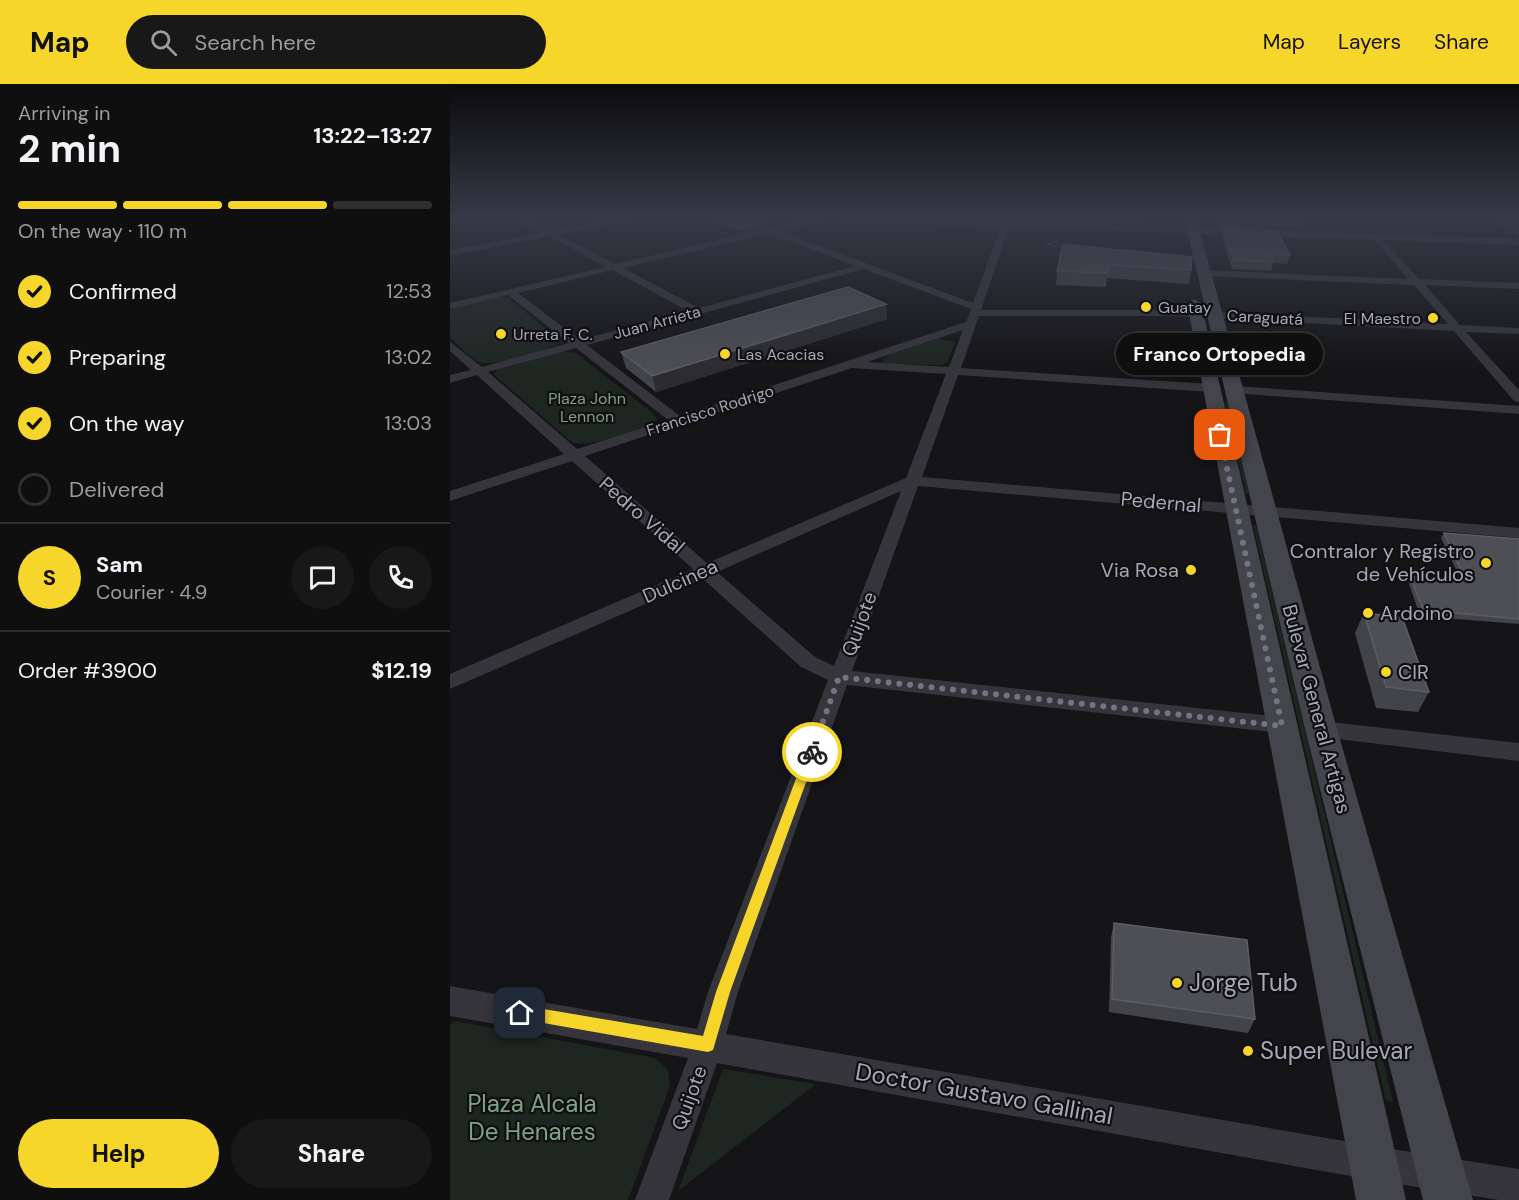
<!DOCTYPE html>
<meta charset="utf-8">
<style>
:root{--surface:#100f10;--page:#191819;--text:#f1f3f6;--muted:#9c9c9f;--line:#302f30;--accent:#f7d62c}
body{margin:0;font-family:"DM Sans",sans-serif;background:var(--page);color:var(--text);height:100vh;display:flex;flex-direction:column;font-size:22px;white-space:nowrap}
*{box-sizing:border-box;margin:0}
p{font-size:20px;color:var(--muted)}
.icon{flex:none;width:33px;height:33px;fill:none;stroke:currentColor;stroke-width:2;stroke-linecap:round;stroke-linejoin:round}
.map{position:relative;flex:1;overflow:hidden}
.panel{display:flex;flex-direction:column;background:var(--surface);width:450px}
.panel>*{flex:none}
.pin{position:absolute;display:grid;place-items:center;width:51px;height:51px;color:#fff;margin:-26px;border-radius:12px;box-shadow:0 3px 9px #0006}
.courier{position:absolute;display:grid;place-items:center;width:60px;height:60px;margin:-30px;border:4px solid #f7d62c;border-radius:50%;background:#fff;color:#222;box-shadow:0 2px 8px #0007}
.bubble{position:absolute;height:42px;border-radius:21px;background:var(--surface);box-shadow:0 3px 9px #0003,0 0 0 2px var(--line);font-size:20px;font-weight:700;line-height:42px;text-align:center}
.overview em{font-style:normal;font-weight:700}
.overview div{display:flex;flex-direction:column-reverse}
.overview{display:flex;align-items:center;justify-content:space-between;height:102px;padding:0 18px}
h1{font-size:39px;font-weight:700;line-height:45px}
.bar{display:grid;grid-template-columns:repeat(4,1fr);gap:9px 6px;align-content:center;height:72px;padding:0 18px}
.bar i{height:8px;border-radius:4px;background:var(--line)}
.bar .current{background:var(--accent)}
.bar p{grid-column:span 4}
.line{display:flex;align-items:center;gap:15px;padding:0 18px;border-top:2px solid var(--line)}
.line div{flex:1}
.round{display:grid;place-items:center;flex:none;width:63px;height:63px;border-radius:32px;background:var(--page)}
ol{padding:0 18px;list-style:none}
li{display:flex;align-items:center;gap:18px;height:66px}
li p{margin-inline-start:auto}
li .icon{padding:6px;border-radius:50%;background:var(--accent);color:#111;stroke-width:4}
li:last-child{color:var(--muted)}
li i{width:33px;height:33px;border:3px solid var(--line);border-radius:50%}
.cta{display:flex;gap:12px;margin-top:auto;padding:12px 18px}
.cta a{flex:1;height:69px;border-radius:36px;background:var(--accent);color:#111;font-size:24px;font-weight:700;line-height:69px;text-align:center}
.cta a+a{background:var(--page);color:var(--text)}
header{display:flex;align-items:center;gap:36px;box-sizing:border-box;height:84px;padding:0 30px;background:var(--accent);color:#111}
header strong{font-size:28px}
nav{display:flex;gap:33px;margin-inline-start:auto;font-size:21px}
.search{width:420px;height:54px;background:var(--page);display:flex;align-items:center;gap:15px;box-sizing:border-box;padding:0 21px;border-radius:33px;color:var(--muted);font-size:22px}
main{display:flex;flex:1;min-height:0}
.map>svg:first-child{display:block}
</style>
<header>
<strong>Map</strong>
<div class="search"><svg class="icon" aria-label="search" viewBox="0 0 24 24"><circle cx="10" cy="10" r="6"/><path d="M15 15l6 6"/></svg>Search here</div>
<nav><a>Map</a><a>Layers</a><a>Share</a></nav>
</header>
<main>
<section class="panel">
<div class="overview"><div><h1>2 min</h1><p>Arriving in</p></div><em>13:22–13:27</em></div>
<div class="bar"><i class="current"></i><i class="current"></i><i class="current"></i><i></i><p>On the way · 110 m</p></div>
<ol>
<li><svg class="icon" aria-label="check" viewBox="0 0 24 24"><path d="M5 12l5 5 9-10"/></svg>Confirmed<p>12:53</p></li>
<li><svg class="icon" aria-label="check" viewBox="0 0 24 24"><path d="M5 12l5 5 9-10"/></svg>Preparing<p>13:02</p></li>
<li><svg class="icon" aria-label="check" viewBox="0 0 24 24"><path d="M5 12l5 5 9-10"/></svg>On the way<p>13:03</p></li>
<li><i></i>Delivered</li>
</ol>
<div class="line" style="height:108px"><b class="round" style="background:var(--accent);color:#111">S</b><div><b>Sam</b><p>Courier · 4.9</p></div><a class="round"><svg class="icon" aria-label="chat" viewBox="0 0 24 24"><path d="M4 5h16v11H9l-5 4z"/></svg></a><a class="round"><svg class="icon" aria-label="phone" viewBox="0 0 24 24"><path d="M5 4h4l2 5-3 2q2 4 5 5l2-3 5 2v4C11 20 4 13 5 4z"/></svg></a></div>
<div class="line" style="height:78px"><div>Order #3900</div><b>$12.19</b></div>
<div class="cta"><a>Help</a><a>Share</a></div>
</section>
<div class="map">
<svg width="1069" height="1116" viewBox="0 0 1069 1116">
<rect width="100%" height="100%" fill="#151416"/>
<g fill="#1e2621">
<path d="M45,213l14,1 52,44c-10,8 -70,26 -82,20 -10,-4 -20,-17 -29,-24v-30z"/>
<polygon points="487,255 505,258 498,277 491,281 435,280 432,276 439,271"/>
<path d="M111,267l15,2 78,61 3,6c-13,13 -65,26 -84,23l-80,-69 5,-5z"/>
<polygon points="774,317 777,317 799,410 796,410"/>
<polygon points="803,441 806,441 943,1018 936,1017"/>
<polygon points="5,937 205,974 218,986 220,1002 178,1116 0,1116 0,940"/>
<polygon points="273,985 366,1000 228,1107"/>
</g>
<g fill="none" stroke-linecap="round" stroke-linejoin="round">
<polygon fill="#35353b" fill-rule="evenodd" points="608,156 610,158 601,160 626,165 624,166 593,161"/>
<g fill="#35353b" fill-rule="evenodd">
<path d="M66,134h10l25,13 68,-13h16l-77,17 57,29 146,-34 -29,-12c14,0 24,8 38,10 12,1 40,-10 58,-10l-49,13 194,72 31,-85h8l-31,92h197l270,14 -34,-39 -210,-9 -5,-3 5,-3 204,9 -34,-40v-4l3,-1 42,45 100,4v6l-94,-4 35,40 59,3v6l-53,-2 53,58v12l-5,-1 -60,-70 -276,-15h-199l-18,52 249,16 6,4 -6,4 -252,-17 -36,102 597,51v10l-601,-52 -66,185 430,46 8,2 3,6 -3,6 -8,2 -435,-48 -109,307 -12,42 647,112 146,23v31h-20l-126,-20 -656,-117 -48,137h-34l53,-142 -238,-42v-30l247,43 11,-37 120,-312 -27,-13 -98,-88 -253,110v-15l243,-105 -121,-108 -122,40v-10l114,-37 -87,-79 -27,8v-8l21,-5 -21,-19v-9l32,25 87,-24 -61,-48 -58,14v-6l156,-36 -57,-31 -99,20v-6l92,-17zM319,149l86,33 -156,42 -76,-40zM414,185l107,40 -5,13 -286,94 -93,-71zM163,186l75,41 -108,29 -62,-47zM513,246l-14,37 -82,-5zM126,264l92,72 -91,29 -89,-77zM402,284l94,6 -40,104 -199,85 -122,-107zM451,407l-67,175 -19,-9 -98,-85z"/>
<polygon points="1044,134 1053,134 1069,146 1069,153"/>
<polygon points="785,302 1069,322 1069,330 781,309 779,306"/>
<polygon points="871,637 1069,659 1069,677 871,653 863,651 860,645 863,639"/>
</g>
<polygon fill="#35353b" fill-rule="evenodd" points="388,134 474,134 1069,155 1069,161 393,137"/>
<g fill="#43444c" fill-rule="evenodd">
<polygon points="734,134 746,134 887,645 1023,1116 973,1116 855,645"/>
<polygon points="744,215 751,219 956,1116 906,1116 737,219"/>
</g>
</g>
<g fill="#434449">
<polygon points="264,134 304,145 292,148 264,137"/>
<polygon points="293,134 316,134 310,139"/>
<polygon points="600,134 692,134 692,136"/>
<polygon points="766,134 853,134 850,143 821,142 820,144 768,142"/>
<polygon points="1057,134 1069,134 1069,142"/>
<polygon points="773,144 840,171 837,180 823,179 821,187 782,185 772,153"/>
<polygon points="613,160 741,186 739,200 657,194 656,203 606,201 607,187"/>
<polygon points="436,220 437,235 206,308 176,284 171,268"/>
<polygon points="994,449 1069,455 1069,540 970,532 958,497 960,492 1011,496 991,454"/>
<polygon points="914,529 979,608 968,628 926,624 905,549"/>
<polygon points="664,839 805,935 798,949 659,928 661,853"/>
</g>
<g fill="#2c2c30">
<polygon points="309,134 316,134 310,139"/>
<polygon points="303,142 304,145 292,148 291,145"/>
<polygon points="436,220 437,235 206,308 202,292"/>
</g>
<g fill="#4e4e55" stroke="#5c5c64" stroke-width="1.5">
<polygon points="264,134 286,134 303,142 291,145"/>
<polygon points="773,144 827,146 840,171 820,170 824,178 784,176"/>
<polygon points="613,160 742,173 741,186 659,181 657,189 607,187"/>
<polygon points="398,203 436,220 202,292 171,268"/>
<polygon points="994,449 1069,455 1069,535 973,526 960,492 1016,497"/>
<polygon points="914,529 952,533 979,608 936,603"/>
<polygon points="664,839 797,856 805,935 662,915"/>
</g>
<linearGradient id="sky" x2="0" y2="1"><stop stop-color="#0c0b0c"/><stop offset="0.46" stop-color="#353a47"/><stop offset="1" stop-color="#353a47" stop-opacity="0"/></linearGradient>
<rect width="1069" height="290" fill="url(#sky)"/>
<polygon fill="#f7d62c" points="362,664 367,668 280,908 263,966 258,968 65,934 63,929 65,924 70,921 253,952 266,908 356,668"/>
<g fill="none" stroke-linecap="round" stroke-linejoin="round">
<polyline stroke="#73747f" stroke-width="6" stroke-dasharray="0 10.8" points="362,668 389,593 832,642 770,351"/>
</g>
<g fill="#f7d62c" stroke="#100f11" stroke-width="2">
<circle cx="696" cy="223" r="6"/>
<circle cx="983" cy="234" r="6"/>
<circle cx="51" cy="250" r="6"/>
<circle cx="275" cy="270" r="6"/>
<circle cx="1036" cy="479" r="6"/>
<circle cx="741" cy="486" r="6"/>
<circle cx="918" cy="529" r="6"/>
<circle cx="936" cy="588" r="6"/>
<circle cx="727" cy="899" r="6"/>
<circle cx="798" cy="967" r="6"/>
</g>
<g text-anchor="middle" stroke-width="4.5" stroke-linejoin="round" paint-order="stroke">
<g font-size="16" fill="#a6a8b7" stroke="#100f11" text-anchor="start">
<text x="708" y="229">Guatay</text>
<text x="971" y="240" text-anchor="end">El Maestro</text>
<text x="63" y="256">Urreta F. C.</text>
<text x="287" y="276">Las Acacias</text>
</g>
<g font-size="16" fill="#a6a8b7" stroke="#100f11">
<text transform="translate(815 233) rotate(3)" y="6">Caraguatá</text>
<text transform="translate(207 238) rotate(-15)" y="6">Juan Arrieta</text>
<text transform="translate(260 326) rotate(-18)" y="6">Francisco Rodrigo</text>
</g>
<g font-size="16" fill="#7ca385" stroke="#100f11">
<text x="137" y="320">Plaza John<tspan x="137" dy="18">Lennon</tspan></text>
</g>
<g font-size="20" fill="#a6a8b7" stroke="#100f11">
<text transform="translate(711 418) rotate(5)" y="7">Pedernal</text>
<text transform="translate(192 431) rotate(41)" y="7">Pedro Vidal</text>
<text transform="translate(230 497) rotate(-24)" y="7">Dulcinea</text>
<text transform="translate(409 540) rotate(-70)" y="7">Quijote</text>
<text transform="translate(867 625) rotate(75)" y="7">Bulevar General Artigas</text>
<text transform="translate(239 1014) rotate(-70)" y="7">Quijote</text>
</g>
<g font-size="20" fill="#a6a8b7" stroke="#100f11" text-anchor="end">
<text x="1024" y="474">Contralor y Registro<tspan x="1024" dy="23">de Vehículos</tspan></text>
<text x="729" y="493">Via Rosa</text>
<text x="930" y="536" text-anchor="start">Ardoino</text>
<text x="948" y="595" text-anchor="start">CIR</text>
</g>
<g font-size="24" fill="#a6a8b7" stroke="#100f11" text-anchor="start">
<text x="739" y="907">Jorge Tub</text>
<text x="810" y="975">Super Bulevar</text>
</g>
<g font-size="24" fill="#a6a8b7" stroke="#100f11">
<text transform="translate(534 1010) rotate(10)" y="8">Doctor Gustavo Gallinal</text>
</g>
<g font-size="24" fill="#7ca385" stroke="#100f11">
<text x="82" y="1028">Plaza Alcala<tspan x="82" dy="28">De Henares</tspan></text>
</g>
</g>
</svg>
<div class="pin" style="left:770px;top:351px;background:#ea580c"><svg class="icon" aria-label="bag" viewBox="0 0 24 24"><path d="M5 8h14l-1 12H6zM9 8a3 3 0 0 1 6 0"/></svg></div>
<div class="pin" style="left:70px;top:929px;background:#1f2937"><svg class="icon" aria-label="home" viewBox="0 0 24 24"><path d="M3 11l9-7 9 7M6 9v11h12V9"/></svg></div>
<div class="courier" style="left:362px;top:668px"><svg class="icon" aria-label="bike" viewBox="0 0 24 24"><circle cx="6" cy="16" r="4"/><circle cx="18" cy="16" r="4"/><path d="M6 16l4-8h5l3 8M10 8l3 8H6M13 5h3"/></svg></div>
<div class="bubble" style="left:666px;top:249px;width:207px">Franco Ortopedia</div>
</div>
</main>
